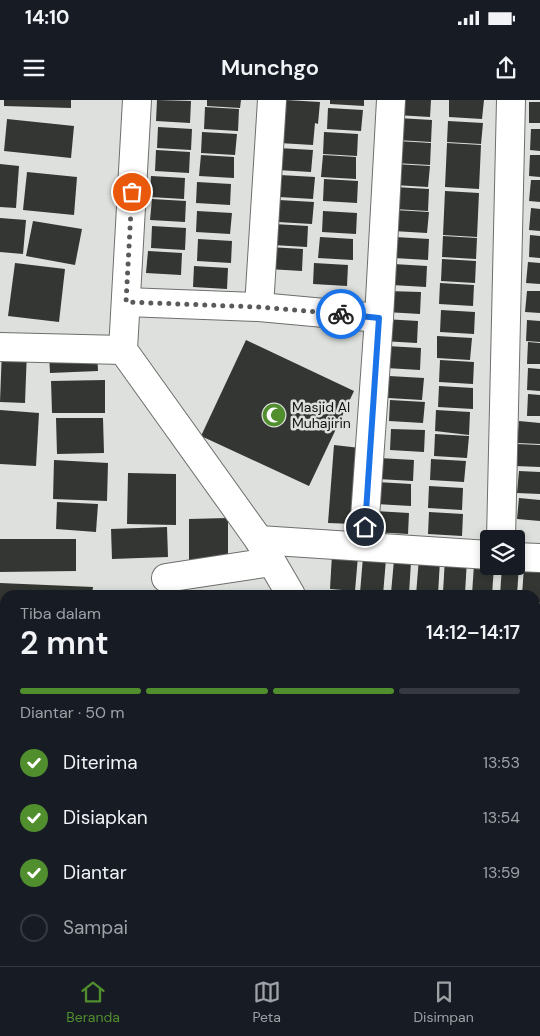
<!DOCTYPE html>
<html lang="id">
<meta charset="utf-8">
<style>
:root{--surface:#171b24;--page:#242831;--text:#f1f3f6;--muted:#9ea1a6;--line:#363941;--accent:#508e2e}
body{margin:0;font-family:"DM Sans",sans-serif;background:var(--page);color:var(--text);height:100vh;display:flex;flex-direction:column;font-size:19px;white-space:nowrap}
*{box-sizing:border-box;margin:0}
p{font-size:16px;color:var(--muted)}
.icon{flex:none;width:28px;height:28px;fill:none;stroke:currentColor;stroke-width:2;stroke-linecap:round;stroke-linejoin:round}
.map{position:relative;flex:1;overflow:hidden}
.drawer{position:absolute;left:0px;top:490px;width:540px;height:376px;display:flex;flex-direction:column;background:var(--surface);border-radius:15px 15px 0 0;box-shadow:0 2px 8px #0003}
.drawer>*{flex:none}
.buttons{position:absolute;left:480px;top:430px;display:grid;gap:10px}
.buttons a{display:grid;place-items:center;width:45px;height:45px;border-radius:5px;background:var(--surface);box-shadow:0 2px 8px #0003;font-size:25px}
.pin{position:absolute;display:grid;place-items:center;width:42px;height:42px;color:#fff;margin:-21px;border:2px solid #fff;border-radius:50%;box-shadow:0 1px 5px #0007}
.courier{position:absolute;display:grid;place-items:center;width:50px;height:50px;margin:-25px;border:4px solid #1a73e8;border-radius:50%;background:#fff;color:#222;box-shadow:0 1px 6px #0007}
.headline em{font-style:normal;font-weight:600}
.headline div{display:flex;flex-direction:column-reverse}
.headline{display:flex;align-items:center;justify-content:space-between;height:85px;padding:0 20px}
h1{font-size:32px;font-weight:600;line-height:38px}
.bar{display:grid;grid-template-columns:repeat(4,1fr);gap:8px 5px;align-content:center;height:60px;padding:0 20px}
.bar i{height:6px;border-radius:4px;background:var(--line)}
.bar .on{background:var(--accent)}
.bar p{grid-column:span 4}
ol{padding:0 20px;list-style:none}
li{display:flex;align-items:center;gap:15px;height:55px}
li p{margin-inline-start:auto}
li .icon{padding:5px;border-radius:50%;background:var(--accent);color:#fff;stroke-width:4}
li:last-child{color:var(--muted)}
li i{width:28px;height:28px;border:2px solid var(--line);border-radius:50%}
.status{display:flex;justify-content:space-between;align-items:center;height:35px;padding:0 25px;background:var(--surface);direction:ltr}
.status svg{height:14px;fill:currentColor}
header{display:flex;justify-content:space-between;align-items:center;height:65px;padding:0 20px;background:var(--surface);font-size:22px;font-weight:600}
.menu{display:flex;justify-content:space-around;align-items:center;height:70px;border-top:1px solid var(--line);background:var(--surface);font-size:14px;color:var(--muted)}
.menu a{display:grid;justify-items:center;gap:2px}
.menu .on{color:var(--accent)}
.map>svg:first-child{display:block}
</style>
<div class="status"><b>14:10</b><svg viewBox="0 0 49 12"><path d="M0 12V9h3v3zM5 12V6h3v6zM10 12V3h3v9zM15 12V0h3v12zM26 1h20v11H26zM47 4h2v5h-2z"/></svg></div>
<header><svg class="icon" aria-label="menu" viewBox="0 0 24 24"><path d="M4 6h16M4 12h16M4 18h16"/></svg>Munchgo<svg class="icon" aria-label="share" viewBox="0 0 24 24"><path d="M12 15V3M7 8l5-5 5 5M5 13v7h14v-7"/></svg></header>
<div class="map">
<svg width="540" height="866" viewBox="0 0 540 866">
<rect width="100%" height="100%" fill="#dde0dc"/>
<g fill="#333632">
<polygon points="4,0 71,0 71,8 4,6"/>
<polygon points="157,0 191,1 190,23 156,21"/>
<polygon points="207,0 241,0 240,8 207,6"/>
<polygon points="286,0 320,2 318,24 315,23 313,45 279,43"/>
<polygon points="330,0 364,0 364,6 330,4"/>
<polygon points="397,0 431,0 430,17 396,15"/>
<polygon points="449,0 484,0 482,19 449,17"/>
<rect x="529" y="2" width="11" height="21"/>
<polygon points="205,7 239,9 238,31 204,29"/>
<polygon points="328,8 363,10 361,31 327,29"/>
<polygon points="398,18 432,20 431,42 397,40"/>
<polygon points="7,19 74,26 71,58 4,51"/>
<polygon points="448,21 483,23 481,44 447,42"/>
<polygon points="158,27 192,29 191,50 157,48"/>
<polygon points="531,29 540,29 540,51 530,50"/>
<polygon points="202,32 237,34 235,55 201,53"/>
<polygon points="324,32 358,34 357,56 323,54"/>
<polygon points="397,41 431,43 430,65 395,63"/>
<polygon points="447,43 481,45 479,89 445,87"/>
<polygon points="278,48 313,50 311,72 277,70"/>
<polygon points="156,50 190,52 189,73 155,71"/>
<polygon points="201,55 234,57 234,78 199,76"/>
<polygon points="323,55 356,57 356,79 321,77"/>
<polygon points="530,55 540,55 540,77 529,76"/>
<polygon points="0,64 19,66 16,108 0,107"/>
<polygon points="395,64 430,66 428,87 394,85"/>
<polygon points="27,72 77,77 74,115 23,110"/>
<polygon points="280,75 315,77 313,99 279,97"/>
<polygon points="151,76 185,78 184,99 150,97"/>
<polygon points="324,79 358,81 357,103 323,101"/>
<polygon points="531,80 540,80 540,102 529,101"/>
<polygon points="197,82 231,84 230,105 196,103"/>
<polygon points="395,87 429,89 428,111 394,109"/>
<polygon points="445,91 479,93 477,137 443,135"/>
<polygon points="152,99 186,101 185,122 150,120"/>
<polygon points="279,100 314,102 312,124 278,122"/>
<polygon points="531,108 540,109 540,131 529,130"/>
<polygon points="394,110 429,112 427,133 393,131"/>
<polygon points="197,111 232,113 230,134 196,132"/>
<polygon points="323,111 357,113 356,134 322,132"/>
<polygon points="0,118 26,120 23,154 0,152"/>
<polygon points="33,121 82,129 75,165 26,156"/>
<polygon points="274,124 308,126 307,147 273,145"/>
<polygon points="152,126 186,128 185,150 151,148"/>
<polygon points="530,135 540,136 540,158 529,157"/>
<polygon points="443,136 477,138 476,159 442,157"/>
<polygon points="320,137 353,139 353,160 318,158"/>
<polygon points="395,137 429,139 428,160 394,158"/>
<polygon points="198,139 232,141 231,163 197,161"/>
<polygon points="269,147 303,149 302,171 268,169"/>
<polygon points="148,151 182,153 181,175 146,173"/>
<polygon points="442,159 476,161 475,183 441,181"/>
<polygon points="528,162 540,163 540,184 526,183"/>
<polygon points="15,163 65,169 59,222 8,216"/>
<polygon points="314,163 348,165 347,186 313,184"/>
<polygon points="393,164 427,166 426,187 392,185"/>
<polygon points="194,166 228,168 227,189 193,187"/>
<polygon points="440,183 474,185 473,206 439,204"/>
<polygon points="387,191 421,192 420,214 386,212"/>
<polygon points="527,191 540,191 540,213 525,212"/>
<polygon points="441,210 475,212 474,234 440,232"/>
<polygon points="384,219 418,221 417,243 382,241"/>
<polygon points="527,220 540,221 540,242 526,241"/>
<polygon points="437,236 472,238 470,260 437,258"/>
<polygon points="246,240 354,291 309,386 201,336"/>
<polygon points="528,242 540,243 540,264 527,264"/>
<polygon points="387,246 421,248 420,270 386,268"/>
<polygon points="2,249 27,250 25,303 0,302"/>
<polygon points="97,251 98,271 50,273 49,253"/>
<polygon points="440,260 474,262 473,284 439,282"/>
<polygon points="528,268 540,269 540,291 527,290"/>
<polygon points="389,276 424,278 422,300 388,298"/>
<polygon points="105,280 105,313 52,313 51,281"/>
<polygon points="439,286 473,288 473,309 438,307"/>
<polygon points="528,294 540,295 540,316 527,316"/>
<polygon points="390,300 425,302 423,323 389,321"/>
<polygon points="0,310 39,313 36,366 0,364"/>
<polygon points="436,310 470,312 469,335 435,331"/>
<polygon points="56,318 103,318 104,353 57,354"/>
<polygon points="519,321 540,323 540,344 517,343"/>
<polygon points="391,329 425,330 424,352 390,350"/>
<polygon points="435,334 469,336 467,358 434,356"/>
<polygon points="517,344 540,345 540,367 515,366"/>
<polygon points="334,345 360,348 354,424 328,423"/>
<polygon points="379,358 414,360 413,381 378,379"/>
<polygon points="431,359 466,361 464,382 430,380"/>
<polygon points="54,360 108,363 107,401 53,399"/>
<polygon points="519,371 540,372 540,394 517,393"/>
<polygon points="128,373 176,374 176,425 127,424"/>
<polygon points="377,382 411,384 411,406 376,404"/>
<polygon points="429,386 463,388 462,410 428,408"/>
<polygon points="519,398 540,400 540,421 517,419"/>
<polygon points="57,402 98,404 96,432 56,429"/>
<polygon points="375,411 409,413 408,434 374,432"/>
<polygon points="429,412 463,414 462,436 428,434"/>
<polygon points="228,418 228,461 189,462 189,419"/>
<polygon points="167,427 168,457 112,459 111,429"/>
<polygon points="0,439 76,439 76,471 0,472"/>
<polygon points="332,454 358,456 355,491 330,489"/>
<polygon points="363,457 386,459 383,495 360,493"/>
<polygon points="419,458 440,460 438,495 416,495"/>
<polygon points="445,459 467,460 465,493 443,492"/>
<polygon points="394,460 411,462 409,494 391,493"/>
<polygon points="474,465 494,466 492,495 472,494"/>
<polygon points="519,465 517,495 500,495 502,466"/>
<polygon points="524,467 540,468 540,502 535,502 535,495 522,495"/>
<polygon points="0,483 93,487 92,495 5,495 5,519 0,519"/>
<polygon points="535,519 540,519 540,554 535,553"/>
<polygon points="0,540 5,541 5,566 0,566"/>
<polygon points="0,570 5,571 5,597 0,596"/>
<polygon points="535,635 540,635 540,668 535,667"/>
<polygon points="0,664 3,664 2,703 0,703"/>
<rect x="0" y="724" width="5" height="25"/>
<rect x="535" y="745" width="5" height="46"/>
<rect x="0" y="754" width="5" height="34"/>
<polygon points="540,835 540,863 524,866 488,866 487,861 535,861 535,836"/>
<polygon points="42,861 42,866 9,866 9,862"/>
<polygon points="233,861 275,861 275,866 210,866"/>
<polygon points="281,861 308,861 309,866 281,866"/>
<polygon points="315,861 341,861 342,866 316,866"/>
</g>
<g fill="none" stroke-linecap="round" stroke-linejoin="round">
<g stroke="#6c6f6b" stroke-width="30">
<g id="minor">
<polyline points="137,0 123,250 259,440 291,495"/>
<polyline points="126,202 259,207 379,218"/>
<polyline points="259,207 272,0"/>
<polyline points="0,247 123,250"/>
<polyline points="501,439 511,0"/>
<polyline points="259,440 489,455"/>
<polyline points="363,446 379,218 391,0"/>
<polyline points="516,457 540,458"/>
<polyline points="166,478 271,462"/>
<polyline points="535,583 540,584"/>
<polyline points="535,693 540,694"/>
<polyline points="535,824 540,824"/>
<polyline points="65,861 88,861"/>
<polyline points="448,861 450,866"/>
</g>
</g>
<use href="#minor" stroke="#fff" stroke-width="28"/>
</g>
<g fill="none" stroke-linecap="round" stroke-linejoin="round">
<polyline stroke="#585b58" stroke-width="5" stroke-dasharray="0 9" points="132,92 126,202 259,207 341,214"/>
<polyline stroke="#1a73e8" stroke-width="6" points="341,214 379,218 365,427"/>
</g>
<defs>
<g id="mosque-disc" transform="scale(1.25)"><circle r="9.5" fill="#508e2e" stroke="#dde0dc"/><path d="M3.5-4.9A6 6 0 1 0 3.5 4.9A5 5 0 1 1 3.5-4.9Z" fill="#fff"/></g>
</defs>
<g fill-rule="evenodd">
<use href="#mosque-disc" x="274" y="315"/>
</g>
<g text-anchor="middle" stroke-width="5" stroke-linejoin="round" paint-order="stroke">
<g font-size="14" fill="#111311" stroke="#dde0dc" text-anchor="start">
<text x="292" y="312">Masjid Al<tspan x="292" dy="16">Muhajirin</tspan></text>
</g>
</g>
</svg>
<div class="buttons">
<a><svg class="icon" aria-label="layers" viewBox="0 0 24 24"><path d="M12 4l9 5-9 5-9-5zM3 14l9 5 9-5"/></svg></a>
</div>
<div class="pin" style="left:132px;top:92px;background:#ea580c"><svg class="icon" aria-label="bag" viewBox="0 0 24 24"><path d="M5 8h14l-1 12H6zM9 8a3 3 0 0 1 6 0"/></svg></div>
<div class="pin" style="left:365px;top:427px;background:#1f2937"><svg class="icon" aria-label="home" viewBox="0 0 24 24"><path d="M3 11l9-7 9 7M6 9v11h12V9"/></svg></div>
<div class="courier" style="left:341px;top:214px"><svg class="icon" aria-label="bike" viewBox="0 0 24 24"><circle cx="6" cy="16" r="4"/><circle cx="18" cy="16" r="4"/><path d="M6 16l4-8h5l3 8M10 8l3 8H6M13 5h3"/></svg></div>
<section class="drawer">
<div class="headline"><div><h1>2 mnt</h1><p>Tiba dalam</p></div><em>14:12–14:17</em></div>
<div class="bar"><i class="on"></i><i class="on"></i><i class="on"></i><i></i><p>Diantar · 50 m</p></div>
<ol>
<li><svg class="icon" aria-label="check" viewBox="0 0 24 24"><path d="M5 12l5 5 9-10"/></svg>Diterima<p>13:53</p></li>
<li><svg class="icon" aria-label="check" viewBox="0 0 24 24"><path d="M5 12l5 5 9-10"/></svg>Disiapkan<p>13:54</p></li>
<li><svg class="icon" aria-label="check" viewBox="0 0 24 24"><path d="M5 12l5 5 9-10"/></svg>Diantar<p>13:59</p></li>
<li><i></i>Sampai</li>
</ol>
</section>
</div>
<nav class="menu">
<a class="on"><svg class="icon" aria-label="home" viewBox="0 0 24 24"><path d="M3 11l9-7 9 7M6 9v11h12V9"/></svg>Beranda</a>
<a><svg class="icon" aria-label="map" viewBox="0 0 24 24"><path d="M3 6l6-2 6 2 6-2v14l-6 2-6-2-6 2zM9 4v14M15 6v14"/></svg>Peta</a>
<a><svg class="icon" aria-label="saved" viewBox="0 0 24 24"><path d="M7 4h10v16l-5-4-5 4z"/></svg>Disimpan</a>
</nav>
